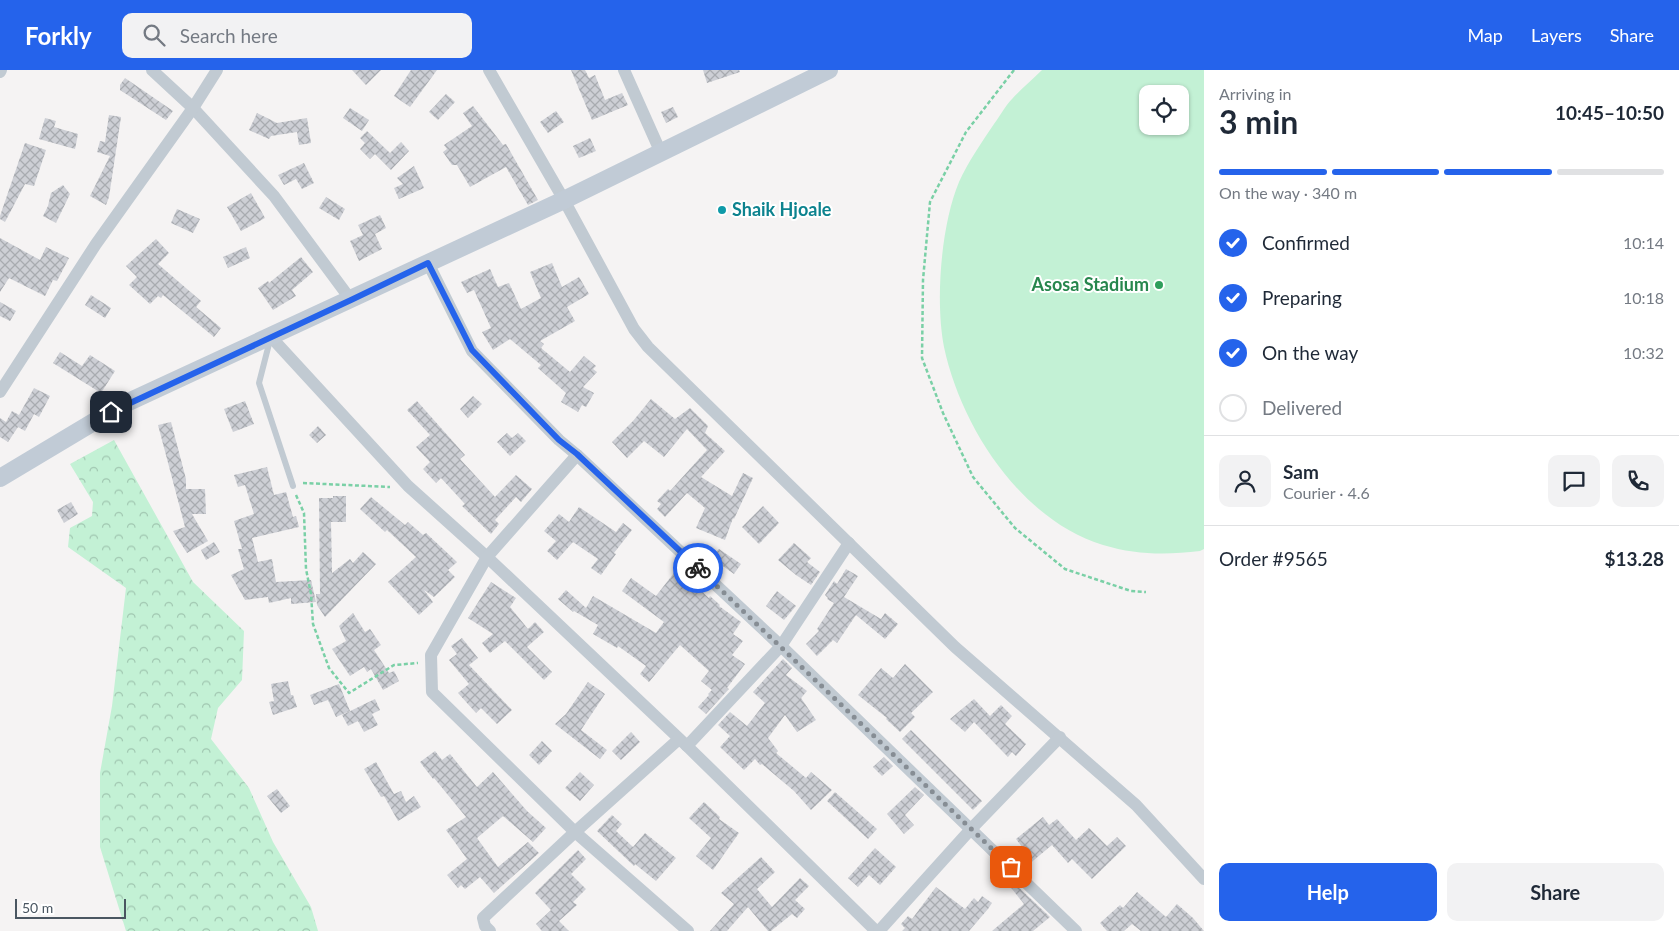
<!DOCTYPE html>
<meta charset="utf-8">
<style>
:root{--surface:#fff;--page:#f2f2f3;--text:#1f2937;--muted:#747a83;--line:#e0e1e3;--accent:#2563eb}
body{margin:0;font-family:Lato,sans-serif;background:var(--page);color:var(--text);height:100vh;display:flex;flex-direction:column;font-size:19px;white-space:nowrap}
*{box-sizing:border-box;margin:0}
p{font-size:16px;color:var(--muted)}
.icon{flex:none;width:28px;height:28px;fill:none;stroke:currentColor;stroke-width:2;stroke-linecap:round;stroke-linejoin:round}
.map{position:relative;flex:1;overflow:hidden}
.sheet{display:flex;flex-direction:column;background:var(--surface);width:475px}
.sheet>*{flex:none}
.controls{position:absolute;left:1139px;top:15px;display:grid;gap:10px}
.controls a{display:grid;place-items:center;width:50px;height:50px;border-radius:10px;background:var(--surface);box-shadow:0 1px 4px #0004;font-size:25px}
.scale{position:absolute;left:15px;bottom:12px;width:111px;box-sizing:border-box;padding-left:5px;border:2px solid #4a5661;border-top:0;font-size:14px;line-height:18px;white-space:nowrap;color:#4a5661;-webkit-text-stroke:4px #fff;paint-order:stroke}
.pin{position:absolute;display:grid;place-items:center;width:42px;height:42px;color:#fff;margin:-21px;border-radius:10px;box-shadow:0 2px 8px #0006}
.courier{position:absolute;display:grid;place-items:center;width:50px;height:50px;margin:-25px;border:4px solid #2563eb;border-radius:50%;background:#fff;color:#222;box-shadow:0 1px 6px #0007}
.headline em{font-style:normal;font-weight:700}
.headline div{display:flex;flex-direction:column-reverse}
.headline{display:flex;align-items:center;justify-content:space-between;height:85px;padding:0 15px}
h1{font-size:32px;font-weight:700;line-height:38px}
.bar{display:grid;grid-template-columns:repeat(4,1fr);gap:8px 5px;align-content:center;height:60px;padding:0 15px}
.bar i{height:6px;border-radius:4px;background:var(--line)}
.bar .current{background:var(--accent)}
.bar p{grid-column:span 4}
.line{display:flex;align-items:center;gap:12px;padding:0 15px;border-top:1px solid var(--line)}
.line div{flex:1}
.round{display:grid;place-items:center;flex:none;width:52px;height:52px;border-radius:10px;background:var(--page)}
ol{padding:0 15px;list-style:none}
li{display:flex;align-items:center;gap:15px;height:55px}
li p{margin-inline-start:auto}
li .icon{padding:5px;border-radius:50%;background:var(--accent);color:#fff;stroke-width:4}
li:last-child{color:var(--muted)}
li i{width:28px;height:28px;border:2px solid var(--line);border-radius:50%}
.primary-button{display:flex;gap:10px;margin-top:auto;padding:10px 15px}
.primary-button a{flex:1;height:58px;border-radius:10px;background:var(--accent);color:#fff;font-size:20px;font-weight:700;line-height:58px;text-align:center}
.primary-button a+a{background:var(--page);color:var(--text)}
header{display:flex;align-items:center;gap:30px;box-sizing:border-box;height:70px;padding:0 25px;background:var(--accent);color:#fff}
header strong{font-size:24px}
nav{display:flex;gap:28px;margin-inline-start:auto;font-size:18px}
.search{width:350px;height:45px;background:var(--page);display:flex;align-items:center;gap:12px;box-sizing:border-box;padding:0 18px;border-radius:10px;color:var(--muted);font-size:19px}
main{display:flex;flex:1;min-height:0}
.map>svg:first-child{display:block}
</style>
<header>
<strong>Forkly</strong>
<div class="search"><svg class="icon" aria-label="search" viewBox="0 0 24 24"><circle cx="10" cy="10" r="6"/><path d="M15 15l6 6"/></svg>Search here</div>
<nav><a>Map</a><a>Layers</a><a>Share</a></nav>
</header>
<main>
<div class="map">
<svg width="1204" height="861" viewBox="0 0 1204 861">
<defs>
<pattern id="forest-crowns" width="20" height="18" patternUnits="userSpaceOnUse" patternTransform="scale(1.25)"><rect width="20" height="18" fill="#c3f1d5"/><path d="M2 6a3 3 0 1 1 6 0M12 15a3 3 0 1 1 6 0" fill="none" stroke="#a0c6b0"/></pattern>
<pattern id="building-cross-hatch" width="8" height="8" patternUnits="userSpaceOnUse" patternTransform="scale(1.25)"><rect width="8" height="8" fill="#cdcfd5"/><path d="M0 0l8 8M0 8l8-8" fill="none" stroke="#a8abb0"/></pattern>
</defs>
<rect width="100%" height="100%" fill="#f5f3f3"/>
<polygon fill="url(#forest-crowns)" points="114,370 193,512 244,561 242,610 218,638 211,669 249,718 273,772 311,837 318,861 126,861 100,777 100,703 112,636 126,518 68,477 70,458 92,446 93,432 70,394"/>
<path fill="#c3f1d5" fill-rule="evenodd" d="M1042,0h162v479l-4,2c-33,4 -64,4 -97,-6 -82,-25 -142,-118 -159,-198 -9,-46 -3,-122 15,-165 9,-20 23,-40 35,-58 6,-8 11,-18 18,-25 9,-10 20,-19 30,-29zM1148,24h32v32h-32z"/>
<g fill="url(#building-cross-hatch)">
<polygon points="352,0 381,0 366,15"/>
<polygon points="411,0 437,0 410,37 394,26"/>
<polygon points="571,0 585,0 589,8 595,5 605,30 622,23 628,35 592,50"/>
<polygon points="703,0 739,0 740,2 707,13"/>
<polygon points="125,8 173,41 166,50 120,20 120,15"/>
<polygon points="446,24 455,32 438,50 429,42"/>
<polygon points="473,36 503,75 506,74 538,130 528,135 506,97 470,117 457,95 452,95 443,82 447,79 444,75 472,56 463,43"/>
<polygon points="673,37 678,47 666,53 661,42"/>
<polygon points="350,38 369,50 362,61 343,48"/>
<polygon points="556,41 564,52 548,63 540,52"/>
<polygon points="257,43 277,53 307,48 311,73 299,75 297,62 271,66 269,69 249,60"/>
<polygon points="109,45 121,47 109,127 106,135 90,126 110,86 97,82 100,71 105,72"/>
<polygon points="45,48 56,51 54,57 78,64 75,79 39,69"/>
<polygon points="367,61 390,83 401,72 409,81 391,100 375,84 370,89 360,79 365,73 360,68"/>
<polygon points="590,68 596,81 579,88 573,76"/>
<polygon points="25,73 46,80 34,116 25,114 5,152 0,149 0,146"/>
<polygon points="304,93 314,113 302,119 296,109 284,115 278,105"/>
<polygon points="414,96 424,118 399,129 394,118 403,114 397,108"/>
<polygon points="63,115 70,124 56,153 43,146 48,136 51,123"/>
<polygon points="251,123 265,148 241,161 227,137"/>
<polygon points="326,127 345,139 339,150 319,138"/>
<polygon points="177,139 200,149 193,163 171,153"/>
<polygon points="380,145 386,158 375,164 382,179 359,191 350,171 363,165 358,155"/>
<polygon points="0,168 40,190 46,177 69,188 57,211 53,210 45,226 9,208 0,222"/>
<polygon points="156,169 169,183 158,194 201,231 196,237 221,258 214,267 163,225 161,228 158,226 150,234 129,215 137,207 126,196"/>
<polygon points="246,177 250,188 228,198 223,187"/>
<polygon points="301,187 313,202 292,220 296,226 273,240 258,218 268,211 269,213"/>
<polygon points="552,193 562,217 579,207 589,224 567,237 575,251 540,271 544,274 541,278 570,302 584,286 596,296 593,299 597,302 583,317 594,323 586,337 582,335 578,342 561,332 566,323 538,298 541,295 510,269 493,280 482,262 491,258 474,220 467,223 461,212 490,199 498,217 509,213 521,239 541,228 530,202"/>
<polygon points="91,225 111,238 105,248 85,235"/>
<polygon points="0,232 16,241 10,251 0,246"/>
<polygon points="60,282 82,296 90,285 115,301 101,323 53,293"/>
<polygon points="34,318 50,326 39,347 34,344 25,361 18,357 8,372 0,367 0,348 6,352 12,341 19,345"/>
<polygon points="473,326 482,334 468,348 460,339"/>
<polygon points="651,329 675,349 690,338 708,356 705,363 725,381 701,407 732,426 743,403 753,408 734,449 733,448 725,470 696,458 705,438 687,423 665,447 657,439 661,434 657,431 668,419 670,421 707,380 687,359 664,387 644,371 627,388 612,372 633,351"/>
<polygon points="245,331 254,354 233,362 224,339"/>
<polygon points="417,331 465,385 460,389 495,427 516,405 532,419 521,432 516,427 495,450 499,454 491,464 462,436 465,434 441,408 436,413 423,399 430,392 416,377 430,365 407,340"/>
<polygon points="171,352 186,409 186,419 205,419 206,444 192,444 208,471 187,483 173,461 185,457 158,355"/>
<polygon points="318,356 326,365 317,373 309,365"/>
<polygon points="507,363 512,368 518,363 526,371 510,386 497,372"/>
<polygon points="267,397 274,425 286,422 293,447 296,446 299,457 252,468 258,492 272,489 276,512 311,510 316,532 291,534 291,528 269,533 268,527 245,530 231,505 244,499 238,479 242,479 234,451 254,444 245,415 238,417 234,405"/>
<polygon points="333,426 346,426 346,452 331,452 332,503 350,489 353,493 363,482 376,494 325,547 317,535 316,524 320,524 319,428 333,428"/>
<polygon points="371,427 405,455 408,452 423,465 426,463 457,492 448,500 455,507 434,527 424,520 433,532 419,545 388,512 416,487 387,460 385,462 360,439"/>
<polygon points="71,432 78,444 64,453 57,440"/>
<polygon points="763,436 779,453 759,474 742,457"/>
<polygon points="579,437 616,462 623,453 632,460 614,483 616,484 601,505 591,498 598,489 573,472 557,490 547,481 556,471 544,461 559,444 569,452"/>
<polygon points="214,472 220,482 206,490 201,480"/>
<polygon points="794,473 811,488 807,492 820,502 811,515 796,505 778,490"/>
<polygon points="719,479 741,494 734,504 710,487"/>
<polygon points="677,499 709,528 710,526 720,535 719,536 741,552 733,564 743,571 732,585 745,594 727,618 729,619 706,644 698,637 709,625 708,624 712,620 701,611 709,601 680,575 649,612 640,604 646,596 618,576 617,578 593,564 598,555 574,541 573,542 558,529 566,520 586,538 593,526 656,563 664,552 622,521 631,508 656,526"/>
<polygon points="846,499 858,506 844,527 881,549 885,543 898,554 885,569 856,545 837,573 833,570 817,586 806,574 819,561 817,559 834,533 827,529 828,528 825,525 834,511 837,514"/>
<polygon points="491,512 516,528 510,537 528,559 535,552 544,562 527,577 552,602 544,610 505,571 490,583 482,573 493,564 468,548"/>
<polygon points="777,521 796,536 784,550 766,536"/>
<polygon points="353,543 365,562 370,559 381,575 374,580 389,603 394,601 399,611 383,620 371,599 367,602 364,597 350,606 332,579 346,571 339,556"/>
<polygon points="462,568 478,588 469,595 512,640 497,654 481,638 476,643 458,623 469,614 449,590 457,584 451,576"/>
<polygon points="783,589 792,598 786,605 807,621 801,628 816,650 797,662 785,645 768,668 778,681 776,683 806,708 811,702 832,720 811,740 794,721 762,694 760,695 755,689 744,700 720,677 730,666 718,655 730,642 747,656 765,633 753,622"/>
<polygon points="905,594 933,622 911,643 915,647 900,662 886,649 887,648 858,625 881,598 893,608"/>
<polygon points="288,611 291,625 293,625 297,637 273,645 269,632 274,631 271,614"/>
<polygon points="588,612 605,624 581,660 607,680 600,689 555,654 566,644"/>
<polygon points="339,614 350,641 336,647 328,630 314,635 310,625"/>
<polygon points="375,629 380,640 372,644 378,655 364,662 358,651 348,656 342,645"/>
<polygon points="974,629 990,646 1001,635 1012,646 1005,654 1026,674 1016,686 1012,682 1008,687 974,652 965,662 950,649"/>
<polygon points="911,660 982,731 973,740 902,669"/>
<polygon points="631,662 640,672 621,690 612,681"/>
<polygon points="542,671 552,681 539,695 529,685"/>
<polygon points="435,681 442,690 450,684 477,717 493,702 527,741 546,758 533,772 503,746 477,768 498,797 528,772 539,783 494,823 480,807 465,819 461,815 458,818 447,805 467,789 446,760 466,747 434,708 433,709 420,692"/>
<polygon points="884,687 893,696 882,706 873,697"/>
<polygon points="376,692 394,724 401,721 406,732 414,726 421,737 398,751 384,726 381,727 364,699"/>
<polygon points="580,702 594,715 580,731 565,718"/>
<polygon points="915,717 924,725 905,745 914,755 904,764 887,744"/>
<polygon points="277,719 290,736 281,743 267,726"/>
<polygon points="835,722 877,759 868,769 827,731"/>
<polygon points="704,732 720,747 719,749 739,763 713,800 696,786 711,768 689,748"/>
<polygon points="612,745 622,754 616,761 633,777 645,763 676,788 656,811 635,794 634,796 597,761"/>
<polygon points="1043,747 1049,755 1057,749 1076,770 1089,758 1107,776 1117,767 1126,776 1092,809 1072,789 1068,793 1052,775 1028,795 1018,783 1023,778 1016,769"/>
<polygon points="875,778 896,797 880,815 869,805 858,817 848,808"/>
<polygon points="578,780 586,789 571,804 586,819 573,832 577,835 559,851 569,861 542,861 536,854 551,840 535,823"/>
<polygon points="761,787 775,802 757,819 772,837 800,808 809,816 795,830 805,839 797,848 792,844 771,861 768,861 748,837 727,861 710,861 734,834 721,823"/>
<polygon points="1012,811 1050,847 1033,861 992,861 1024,834 1008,814"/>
<polygon points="936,817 965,839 974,828 978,832 982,826 992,833 988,839 969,861 902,861 905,858 901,854 908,846 912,849"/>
<polygon points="1137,822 1166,847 1177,834 1193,848 1204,861 1141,861 1132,854 1124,861 1107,861 1100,853 1120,835 1123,838"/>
</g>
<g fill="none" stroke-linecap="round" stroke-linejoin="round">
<g stroke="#7ad0a6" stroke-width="2.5" stroke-dasharray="4 2.5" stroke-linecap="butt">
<polyline points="1014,0 966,62 930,132 923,210 922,288 943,343 973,407 1015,458 1065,499 1131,521 1146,522"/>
<polyline points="303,413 390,417"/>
<polyline points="296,425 304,443 306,499 311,524 313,554 329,598 349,623 394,595 418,593"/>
</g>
<polyline stroke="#c1cad2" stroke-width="6" points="270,270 259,313 293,416"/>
<g stroke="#c1cad2" stroke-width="12">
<polyline points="152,0 193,38 274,126 351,230"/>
<polyline points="489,0 564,130 634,259 648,277 955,577 1136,735 1204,809"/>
<polyline points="624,0 661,83"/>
<polyline points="0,2 1,0"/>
<polyline points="428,193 472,281 559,370 577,385 781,576 1076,861"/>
<polyline points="271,267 408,416 487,487 687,676 876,861"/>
<polyline points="0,322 96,174 193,38 217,0"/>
<polyline points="577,385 487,487 431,585 432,622 575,762 688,861"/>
<polyline points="687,676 781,576 849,473"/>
<polyline points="490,861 485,856 483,848 575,762 679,669"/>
<polyline points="879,861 971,759 1060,667"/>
</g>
<polyline stroke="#c1cbd6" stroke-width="18" points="0,408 122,335 564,130 829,0"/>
</g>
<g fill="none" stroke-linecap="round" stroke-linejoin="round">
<polyline stroke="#868d94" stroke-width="5" stroke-dasharray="0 9" points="698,498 1011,797"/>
<polyline stroke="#2563eb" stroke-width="6" points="111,342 351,230 428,193 472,280 559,370 577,384 698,498"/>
</g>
<circle fill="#0f9aa8" stroke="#fff" stroke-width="2" cx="722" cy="140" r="5"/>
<circle fill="#2e9e5b" stroke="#fff" stroke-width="2" cx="1159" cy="215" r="5"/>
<g text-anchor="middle" stroke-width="4" stroke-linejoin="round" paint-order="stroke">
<g font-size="18" font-weight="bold" fill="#0d838f" stroke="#fff" text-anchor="start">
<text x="732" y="146">Shaik Hjoale</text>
</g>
<g font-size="18" font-weight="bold" fill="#27864d" stroke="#fff" text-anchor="end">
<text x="1149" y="221">Asosa Stadium</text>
</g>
</g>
</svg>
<div class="controls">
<a><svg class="icon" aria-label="locate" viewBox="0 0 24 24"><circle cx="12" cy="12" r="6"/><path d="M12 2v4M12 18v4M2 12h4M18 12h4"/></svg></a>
</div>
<div class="scale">50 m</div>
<div class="pin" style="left:1011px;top:797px;background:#ea580c"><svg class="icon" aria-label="bag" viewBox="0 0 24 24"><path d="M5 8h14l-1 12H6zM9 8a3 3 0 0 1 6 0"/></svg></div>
<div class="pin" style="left:111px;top:342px;background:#1f2937"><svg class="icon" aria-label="home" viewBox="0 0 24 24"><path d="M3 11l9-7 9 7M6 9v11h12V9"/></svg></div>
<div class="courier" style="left:698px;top:498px"><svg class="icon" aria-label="bike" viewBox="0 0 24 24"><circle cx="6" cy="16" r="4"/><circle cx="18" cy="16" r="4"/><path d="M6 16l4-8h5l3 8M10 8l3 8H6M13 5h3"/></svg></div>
</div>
<section class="sheet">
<div class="headline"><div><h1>3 min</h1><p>Arriving in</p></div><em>10:45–10:50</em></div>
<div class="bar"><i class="current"></i><i class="current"></i><i class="current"></i><i></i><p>On the way · 340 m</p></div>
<ol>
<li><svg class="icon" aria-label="check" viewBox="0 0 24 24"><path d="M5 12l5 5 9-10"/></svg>Confirmed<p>10:14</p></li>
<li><svg class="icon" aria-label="check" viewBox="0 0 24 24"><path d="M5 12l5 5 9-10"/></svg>Preparing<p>10:18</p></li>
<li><svg class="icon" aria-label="check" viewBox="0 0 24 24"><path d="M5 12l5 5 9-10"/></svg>On the way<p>10:32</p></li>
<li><i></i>Delivered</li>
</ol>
<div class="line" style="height:90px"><a class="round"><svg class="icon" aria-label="person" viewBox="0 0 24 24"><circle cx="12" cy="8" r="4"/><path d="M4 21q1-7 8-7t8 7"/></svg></a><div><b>Sam</b><p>Courier · 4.6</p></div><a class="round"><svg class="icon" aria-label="chat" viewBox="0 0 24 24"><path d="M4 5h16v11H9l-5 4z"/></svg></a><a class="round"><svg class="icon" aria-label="phone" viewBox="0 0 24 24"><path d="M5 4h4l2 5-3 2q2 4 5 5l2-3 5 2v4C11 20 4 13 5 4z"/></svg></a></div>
<div class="line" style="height:65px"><div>Order #9565</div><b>$13.28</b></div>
<div class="primary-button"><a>Help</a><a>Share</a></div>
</section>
</main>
